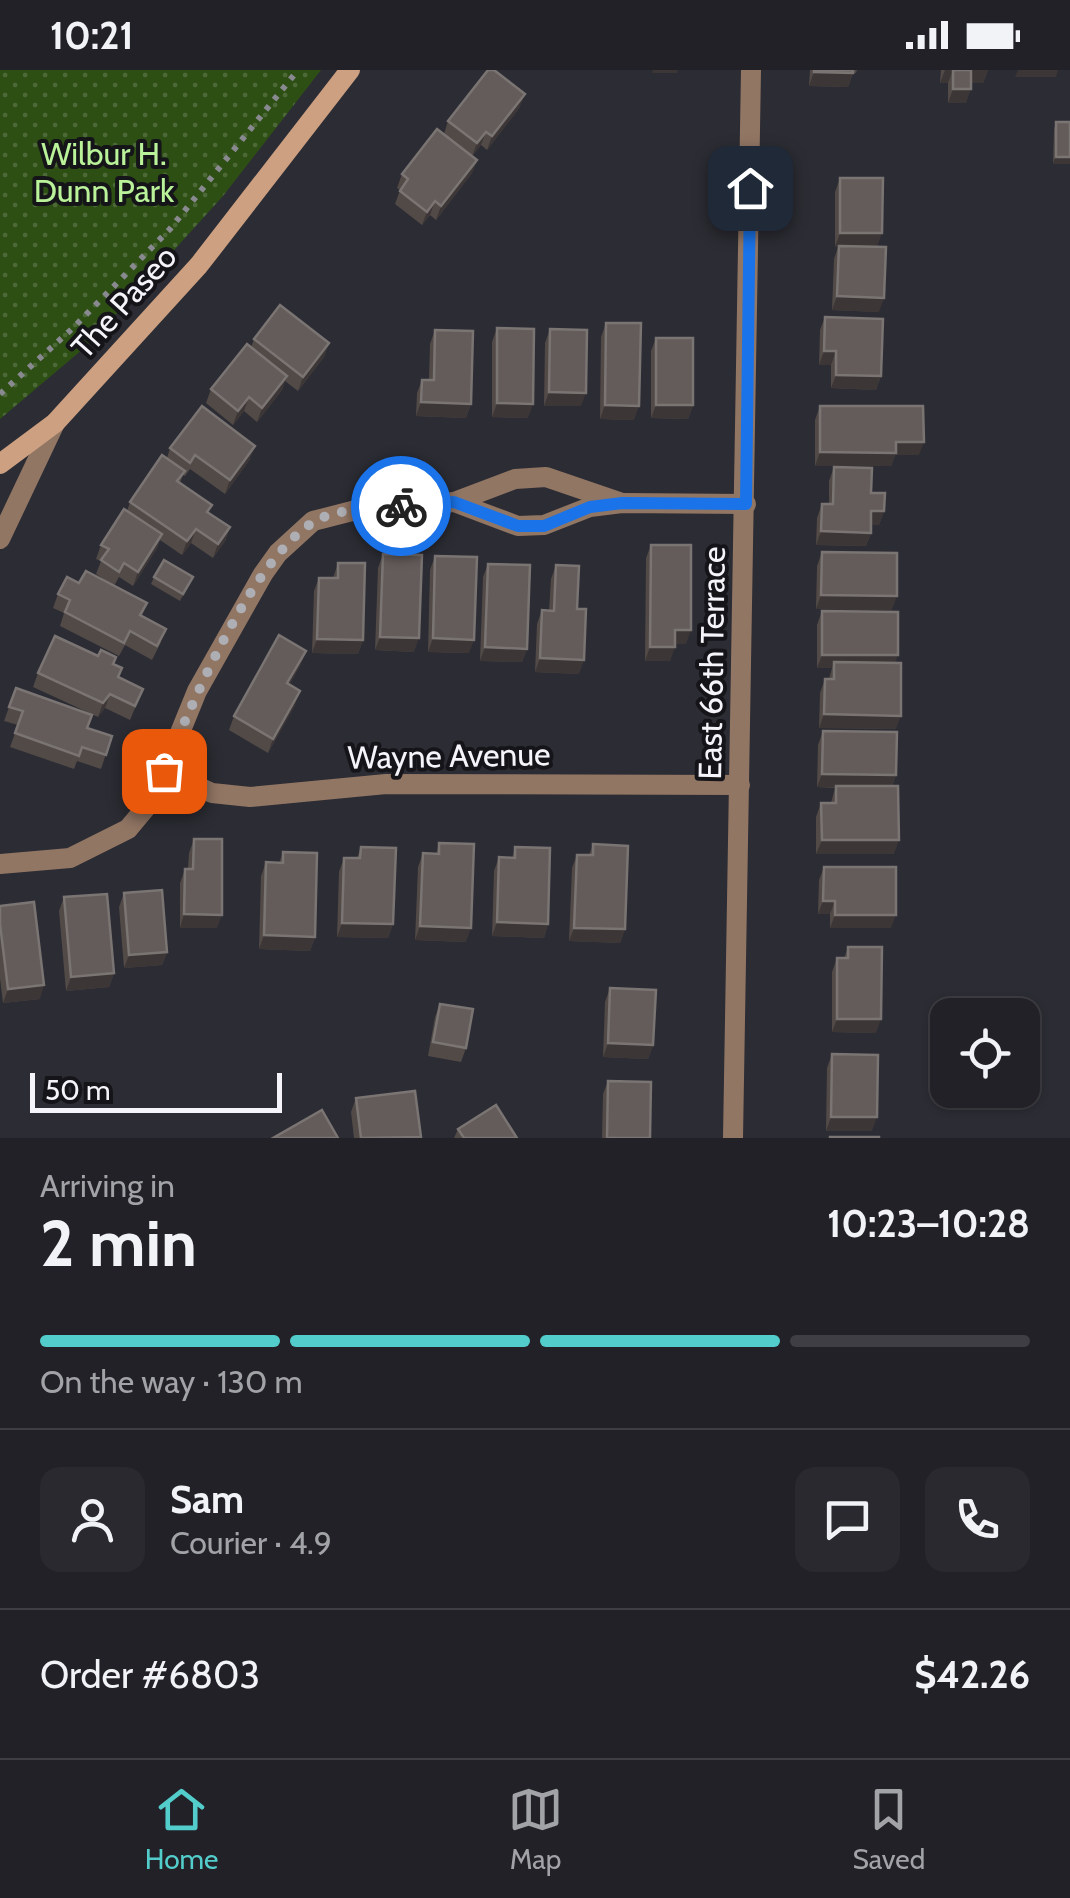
<!DOCTYPE html>
<meta charset="utf-8">
<style>
:root{--surface:#212127;--page:#29292f;--text:#f1f3f6;--muted:#a2a3a7;--line:#3e3e44;--accent:#53cdcb}
body{margin:0;font-family:Cabin,sans-serif;background:var(--page);color:var(--text);height:100vh;display:flex;flex-direction:column;font-size:38px;white-space:nowrap}
*{box-sizing:border-box;margin:0}
p{font-size:32px;color:var(--muted)}
.icon{flex:none;width:55px;height:55px;fill:none;stroke:currentColor;stroke-width:2;stroke-linecap:round;stroke-linejoin:round}
.map{position:relative;height:1068px;overflow:hidden}
.drawer{display:flex;flex-direction:column;background:var(--surface);flex:1}
.drawer>*{flex:none}
.fabs{position:absolute;left:930px;top:928px;display:grid;gap:20px}
.fabs a{display:grid;place-items:center;width:110px;height:110px;border-radius:20px;background:var(--surface);box-shadow:0 2px 8px #0004,0 0 0 2px var(--line);font-size:50px}
.scale{position:absolute;left:30px;bottom:25px;width:252px;box-sizing:border-box;padding-left:10px;border:5px solid #f4f4fa;border-top:0;font-size:28px;line-height:35px;white-space:nowrap;color:#f4f4fa;-webkit-text-stroke:8px #151519;paint-order:stroke}
.pin{position:absolute;display:grid;place-items:center;width:85px;height:85px;color:#fff;margin:-42px;border-radius:20px;box-shadow:0 5px 15px #0006}
.courier{position:absolute;display:grid;place-items:center;width:100px;height:100px;margin:-50px;border:8px solid #1a73e8;border-radius:50%;background:#fff;color:#222;box-shadow:0 2px 12px #0007}
.head em{font-style:normal;font-weight:700}
.head div{display:flex;flex-direction:column-reverse}
.head{display:flex;align-items:center;justify-content:space-between;height:170px;padding:0 40px}
h1{font-size:65px;font-weight:700;line-height:75px}
.bar{display:grid;grid-template-columns:repeat(4,1fr);gap:15px 10px;align-content:center;height:120px;padding:0 40px}
.bar i{height:12px;border-radius:8px;background:var(--line)}
.bar .selected{background:var(--accent)}
.bar p{grid-column:span 4}
.line{display:flex;align-items:center;gap:25px;padding:0 40px;border-top:2px solid var(--line)}
.line div{flex:1}
.round{display:grid;place-items:center;flex:none;width:105px;height:105px;border-radius:20px;background:var(--page)}
.status{display:flex;justify-content:space-between;align-items:center;height:70px;padding:0 50px;background:var(--surface);direction:ltr}
.status svg{height:28px;fill:currentColor}
.dock{display:flex;justify-content:space-around;align-items:center;height:140px;border-top:2px solid var(--line);background:var(--surface);font-size:28px;color:var(--muted)}
.dock a{display:grid;justify-items:center;gap:5px}
.dock .selected{color:var(--accent)}
.map>svg:first-child{display:block}
</style>
<div class="status"><b>10:21</b><svg viewBox="0 0 49 12"><path d="M0 12V9h3v3zM5 12V6h3v6zM10 12V3h3v9zM15 12V0h3v12zM26 1h20v11H26zM47 4h2v5h-2z"/></svg></div>
<div class="map">
<svg width="1070" height="1068" viewBox="0 0 1070 1068">
<defs>
<pattern id="park-dots" width="8" height="8" patternUnits="userSpaceOnUse" patternTransform="scale(2.5)"><rect width="8" height="8" fill="#2d4f14"/><path d="M2 2h.1M6 6h.1" fill="none" stroke="#4c6937" stroke-width="1.8" stroke-linecap="round"/></pattern>
</defs>
<rect width="100%" height="100%" fill="#2c2c34"/>
<polygon fill="url(#park-dots)" points="0,0 321,0 223,126 90,273 0,349"/>
<g fill="none" stroke-linecap="round" stroke-linejoin="round">
<polyline stroke="#898990" stroke-width="6" stroke-dasharray="5 8" stroke-linecap="butt" points="0,324 73,258 170,159 298,0"/>
<g stroke="#927664" stroke-width="20">
<polyline points="454,432 518,456 544,455 590,437 622,433 746,434"/>
<polyline points="0,469 55,353"/>
<polyline points="164,701 212,723 250,727 386,714 740,715"/>
<polyline points="0,794 70,788 128,759 153,729 197,621 263,504 278,483 313,451 360,439 454,432 515,409 546,407 622,433"/>
<polyline points="733,1068 751,0"/>
</g>
<polyline stroke="#cca081" stroke-width="20" points="0,394 55,353 199,195 350,0"/>
</g>
<g fill="#524a47">
<polygon points="810,0 857,0 856,3 853,3 848,17 809,16"/>
<polygon points="941,0 988,0 983,13 971,13 966,33 948,33 948,13 940,13"/>
<polygon points="520,37 487,80 481,75 472,86 477,90 472,103 436,150 430,145 422,155 395,134 400,120 397,118 402,104 444,64 448,51"/>
<polygon points="1056,52 1070,52 1053,94 1054,59"/>
<polygon points="840,108 878,177 879,242 832,240 834,189 838,177 835,177 835,122"/>
<polygon points="825,247 881,306 876,320 831,318 831,295 819,295 820,260"/>
<polygon points="606,253 634,350 600,349 601,267"/>
<polygon points="497,258 528,348 492,347 492,272"/>
<polygon points="550,259 581,336 544,336 545,273"/>
<polygon points="435,260 471,334 466,348 416,346 417,323 422,310 429,310 430,274"/>
<polygon points="656,268 693,335 688,349 651,348 651,281"/>
<polygon points="254,269 329,273 324,287 298,321 285,311 282,320 257,352 244,341 233,355 206,333 211,319 251,277"/>
<polygon points="820,336 919,385 895,385 891,396 815,396 815,350"/>
<polygon points="170,378 250,389 225,424 190,399 185,406 183,405 180,413 209,443 230,457 225,471 213,488 191,473 182,485 160,470 157,478 133,516 119,507 114,516 96,504 101,491 96,489 101,475 127,441 130,432 167,388"/>
<polygon points="834,397 871,423 884,441 879,455 871,454 871,463 866,476 816,475 817,448 822,434 829,434 829,411"/>
<polygon points="651,475 686,574 675,574 670,591 645,591 646,488"/>
<polygon points="822,482 892,540 816,539 817,496"/>
<polygon points="383,484 414,582 375,580 378,498"/>
<polygon points="435,486 469,583 428,582 430,500"/>
<polygon points="338,493 363,570 358,584 312,583 314,521 319,508 333,508"/>
<polygon points="488,494 527,579 522,592 480,591 483,507"/>
<polygon points="556,495 577,539 579,604 535,602 537,554 542,540 549,541 551,509"/>
<polygon points="154,507 193,507 180,531 151,514"/>
<polygon points="79,513 147,533 142,546 161,572 152,590 125,575 119,586 60,556 64,543 53,538 58,524"/>
<polygon points="822,541 895,593 896,659 819,658 820,623 825,609 829,609 832,598 817,598 817,555"/>
<polygon points="114,594 119,608 143,619 130,650 105,638 98,647 33,617 38,603"/>
<polygon points="301,594 289,615 295,635 268,683 229,660 234,646"/>
<polygon points="16,618 87,658 112,666 101,699 77,691 74,699 10,677 18,655 4,651"/>
<polygon points="823,661 896,705 892,716 894,784 816,784 816,747 821,733 831,733 835,718 817,717 818,675"/>
<polygon points="194,769 217,858 180,858 180,813 185,799 188,799 189,783"/>
<polygon points="439,773 466,872 415,870 418,797 423,783 436,784"/>
<polygon points="593,774 625,859 620,873 569,871 572,798 577,785 589,785"/>
<polygon points="361,777 393,854 388,868 337,867 339,802 344,788 357,788"/>
<polygon points="515,777 548,854 544,868 492,866 494,801 499,787 512,788"/>
<polygon points="283,782 315,867 310,881 259,879 261,806 266,792 279,793"/>
<polygon points="824,797 891,858 830,858 830,844 818,844 819,810"/>
<polygon points="124,823 167,882 162,895 124,898 119,837"/>
<polygon points="64,827 114,903 109,917 66,921 59,841"/>
<polygon points="0,836 40,929 3,933 0,908"/>
<polygon points="848,877 876,963 832,962 832,902 837,888 844,888"/>
<polygon points="610,918 653,975 648,989 603,987 605,932"/>
<polygon points="440,934 466,978 461,992 428,986 435,947"/>
<polygon points="832,984 872,1061 826,1061 827,998"/>
<polygon points="608,1011 650,1068 602,1068 603,1024"/>
<polygon points="356,1028 420,1068 354,1068 351,1042"/>
<polygon points="458,1059 517,1068 454,1068"/>
</g>
<g fill="#3c3637">
<polygon points="653,0 678,0 677,3 652,3"/>
<polygon points="945,0 953,0 948,13 940,13"/>
<polygon points="971,0 988,0 983,13 966,13"/>
<polygon points="1018,0 1058,0 1056,7 1015,7"/>
<polygon points="814,2 853,3 848,17 809,16"/>
<polygon points="953,19 971,19 966,33 948,33"/>
<polygon points="525,24 520,37 487,80 492,66"/>
<polygon points="486,62 481,75 472,87 477,73"/>
<polygon points="1056,87 1070,87 1070,94 1053,94"/>
<polygon points="477,90 472,103 436,150 441,136"/>
<polygon points="435,131 430,145 422,155 427,142"/>
<polygon points="840,163 882,163 877,177 835,177"/>
<polygon points="837,226 884,228 879,242 832,240"/>
<polygon points="329,273 324,287 298,321 303,307"/>
<polygon points="824,281 836,281 831,295 819,295"/>
<polygon points="836,305 881,306 876,320 831,318"/>
<polygon points="287,306 282,320 257,352 262,338"/>
<polygon points="549,322 586,323 581,336 544,336"/>
<polygon points="249,327 244,341 233,355 238,341"/>
<polygon points="421,332 471,334 466,348 416,346"/>
<polygon points="497,333 533,334 528,348 492,347"/>
<polygon points="605,335 639,336 634,350 600,349"/>
<polygon points="656,335 693,335 688,349 651,348"/>
<polygon points="896,372 924,372 919,385 895,385 891,396 815,396 820,382"/>
<polygon points="255,376 250,389 225,424 230,410"/>
<polygon points="871,441 884,441 879,455 866,454"/>
<polygon points="230,457 225,471 213,488 218,474"/>
<polygon points="196,459 191,473 182,485 187,471"/>
<polygon points="821,461 871,463 866,476 816,475"/>
<polygon points="162,464 157,478 133,516 138,502"/>
<polygon points="821,525 897,526 892,540 816,539"/>
<polygon points="675,560 691,560 686,574 670,574"/>
<polygon points="380,567 419,568 414,582 375,580"/>
<polygon points="433,568 474,570 469,583 428,582"/>
<polygon points="317,569 363,570 358,584 312,583"/>
<polygon points="485,577 527,579 522,592 480,591"/>
<polygon points="650,577 675,577 670,591 645,591"/>
<polygon points="306,581 301,594 282,627 287,613"/>
<polygon points="822,585 898,585 893,599 834,592 832,598 817,598"/>
<polygon points="540,588 584,590 579,604 535,602"/>
<polygon points="300,621 295,635 268,683 273,669"/>
<polygon points="110,624 105,638 98,647 103,633"/>
<polygon points="824,644 901,646 896,659 819,658"/>
<polygon points="822,704 896,705 891,718 817,717"/>
<polygon points="822,770 899,770 894,784 816,784"/>
<polygon points="823,831 835,831 830,844 818,844"/>
<polygon points="184,844 222,845 217,858 180,858"/>
<polygon points="835,845 896,845 891,858 830,858"/>
<polygon points="497,852 548,854 544,868 492,866"/>
<polygon points="342,853 393,854 388,868 337,867"/>
<polygon points="420,856 471,858 466,872 415,870"/>
<polygon points="574,858 625,859 620,873 569,871"/>
<polygon points="264,865 315,867 310,881 259,879"/>
<polygon points="167,882 162,895 124,898 129,885"/>
<polygon points="114,903 109,917 66,921 71,907"/>
<polygon points="44,915 40,929 3,933 8,919"/>
<polygon points="837,949 881,949 876,963 832,962"/>
<polygon points="608,973 653,975 648,989 603,987"/>
<polygon points="831,1047 877,1047 872,1061 826,1061"/>
</g>
<g fill="#645c5a" stroke="#7a7473" stroke-width="2.5">
<polygon points="488,0 494,0 525,24 492,66 486,62 477,73 448,51"/>
<polygon points="814,0 853,0 853,3 814,2"/>
<rect x="953" y="0" width="18" height="19"/>
<rect x="1056" y="52" width="14" height="35"/>
<polygon points="437,59 477,90 441,136 435,131 427,142 400,121 408,109 402,104"/>
<polygon points="840,108 883,108 882,163 840,163"/>
<polygon points="839,176 886,177 884,228 837,226"/>
<polygon points="280,235 329,273 303,307 254,269"/>
<polygon points="825,247 883,249 881,306 836,305 836,281 824,281"/>
<polygon points="606,253 641,253 639,336 605,335"/>
<polygon points="497,258 534,259 533,334 497,333"/>
<polygon points="550,259 587,260 586,323 549,322"/>
<polygon points="435,260 473,261 471,334 421,332 422,310 434,310"/>
<rect x="656" y="268" width="37" height="67"/>
<polygon points="247,274 287,306 262,338 249,327 238,341 211,319"/>
<polygon points="202,336 255,376 230,410 195,385 190,393 170,378"/>
<polygon points="820,336 923,336 924,372 896,372 896,383 820,382"/>
<polygon points="162,385 185,401 177,411 212,435 207,442 230,457 218,474 196,459 187,471 130,432"/>
<polygon points="834,397 872,398 871,423 885,423 884,441 871,441 871,463 821,461 822,434 833,434"/>
<polygon points="124,439 162,464 138,502 124,493 119,502 101,490 109,479 101,475"/>
<polygon points="651,475 691,475 691,560 675,560 675,577 650,577"/>
<polygon points="822,482 897,483 897,526 821,525"/>
<polygon points="383,484 422,485 419,568 380,567"/>
<polygon points="435,486 477,487 474,570 433,568"/>
<polygon points="164,490 193,507 183,524 154,507"/>
<polygon points="338,493 365,493 363,570 317,569 319,508 338,508"/>
<polygon points="488,494 530,495 527,579 485,577"/>
<polygon points="556,495 579,496 577,539 586,539 584,590 540,588 542,540 554,541"/>
<polygon points="86,501 147,533 140,545 166,559 157,576 130,561 124,573 65,542 70,530 58,524 67,507 79,513"/>
<polygon points="822,541 898,542 898,585 822,585"/>
<polygon points="279,565 306,581 287,613 300,621 273,669 234,646"/>
<polygon points="55,566 98,586 101,580 116,587 113,594 122,598 118,607 143,619 135,636 110,624 103,633 38,603"/>
<polygon points="834,592 901,593 901,646 824,644 825,609 834,609"/>
<polygon points="16,618 92,645 87,658 112,666 106,685 82,677 79,686 15,663 23,641 9,637"/>
<polygon points="823,661 897,662 896,705 822,704"/>
<polygon points="836,716 898,716 899,770 822,770 821,733 836,733"/>
<polygon points="194,769 222,769 222,845 184,844 185,799 193,799"/>
<polygon points="439,773 474,774 471,858 420,856 423,783 439,784"/>
<polygon points="593,774 628,776 625,859 574,858 577,785 593,785"/>
<polygon points="361,777 396,778 393,854 342,853 344,788 360,788"/>
<polygon points="515,777 550,778 548,854 497,852 499,787 515,788"/>
<polygon points="283,782 317,783 315,867 264,865 266,792 283,793"/>
<polygon points="824,797 896,797 896,845 835,845 835,831 823,831"/>
<polygon points="162,820 167,882 129,885 124,823"/>
<polygon points="107,824 114,903 71,907 64,827"/>
<polygon points="34,832 44,915 8,919 0,854 0,836"/>
<polygon points="848,877 882,877 881,949 837,949 837,888 848,888"/>
<polygon points="610,918 656,920 653,975 608,973"/>
<polygon points="440,934 473,939 466,978 433,972"/>
<polygon points="832,984 878,985 877,1047 831,1047"/>
<polygon points="608,1011 651,1012 650,1068 607,1068"/>
<polygon points="415,1021 421,1067 361,1068 356,1028"/>
<polygon points="496,1035 517,1068 464,1068 458,1059"/>
<polygon points="322,1040 338,1068 273,1068"/>
<rect x="830" y="1067" width="49" height="1"/>
</g>
<g fill="none" stroke-linecap="round" stroke-linejoin="round">
<path stroke="#aeaeb5" stroke-width="10" stroke-dasharray="0 18" d="M164,701c28,-68 87,-209 148,-248 21,-14 64,-16 89,-17"/>
<polyline stroke="#1a73e8" stroke-width="12" points="401,436 454,432 518,456 544,456 590,437 622,433 746,434 750,118"/>
</g>
<g text-anchor="middle" stroke-width="8" stroke-linejoin="round" paint-order="stroke">
<g font-size="32" fill="#baf29a" stroke="#151519">
<text x="104" y="95">Wilbur H.<tspan x="104" dy="37">Dunn Park</tspan></text>
</g>
<g font-size="32" fill="#f4f4fa" stroke="#151519">
<text transform="translate(124 232) rotate(-48)" y="11">The Paseo</text>
<text transform="translate(712 593) rotate(-89)" y="11">East 66th Terrace</text>
<text transform="translate(449 686) rotate(-1)" y="11">Wayne Avenue</text>
</g>
</g>
</svg>
<div class="fabs">
<a><svg class="icon" aria-label="locate" viewBox="0 0 24 24"><circle cx="12" cy="12" r="6"/><path d="M12 2v4M12 18v4M2 12h4M18 12h4"/></svg></a>
</div>
<div class="scale">50 m</div>
<div class="pin" style="left:164px;top:701px;background:#ea580c"><svg class="icon" aria-label="bag" viewBox="0 0 24 24"><path d="M5 8h14l-1 12H6zM9 8a3 3 0 0 1 6 0"/></svg></div>
<div class="pin" style="left:750px;top:118px;background:#1f2937"><svg class="icon" aria-label="home" viewBox="0 0 24 24"><path d="M3 11l9-7 9 7M6 9v11h12V9"/></svg></div>
<div class="courier" style="left:401px;top:436px"><svg class="icon" aria-label="bike" viewBox="0 0 24 24"><circle cx="6" cy="16" r="4"/><circle cx="18" cy="16" r="4"/><path d="M6 16l4-8h5l3 8M10 8l3 8H6M13 5h3"/></svg></div>
</div>
<section class="drawer">
<div class="head"><div><h1>2 min</h1><p>Arriving in</p></div><em>10:23–10:28</em></div>
<div class="bar"><i class="selected"></i><i class="selected"></i><i class="selected"></i><i></i><p>On the way · 130 m</p></div>
<div class="line" style="height:180px"><a class="round"><svg class="icon" aria-label="person" viewBox="0 0 24 24"><circle cx="12" cy="8" r="4"/><path d="M4 21q1-7 8-7t8 7"/></svg></a><div><b>Sam</b><p>Courier · 4.9</p></div><a class="round"><svg class="icon" aria-label="chat" viewBox="0 0 24 24"><path d="M4 5h16v11H9l-5 4z"/></svg></a><a class="round"><svg class="icon" aria-label="phone" viewBox="0 0 24 24"><path d="M5 4h4l2 5-3 2q2 4 5 5l2-3 5 2v4C11 20 4 13 5 4z"/></svg></a></div>
<div class="line" style="height:130px"><div>Order #6803</div><b>$42.26</b></div>
</section>
<nav class="dock">
<a class="selected"><svg class="icon" aria-label="home" viewBox="0 0 24 24"><path d="M3 11l9-7 9 7M6 9v11h12V9"/></svg>Home</a>
<a><svg class="icon" aria-label="map" viewBox="0 0 24 24"><path d="M3 6l6-2 6 2 6-2v14l-6 2-6-2-6 2zM9 4v14M15 6v14"/></svg>Map</a>
<a><svg class="icon" aria-label="saved" viewBox="0 0 24 24"><path d="M7 4h10v16l-5-4-5 4z"/></svg>Saved</a>
</nav>
